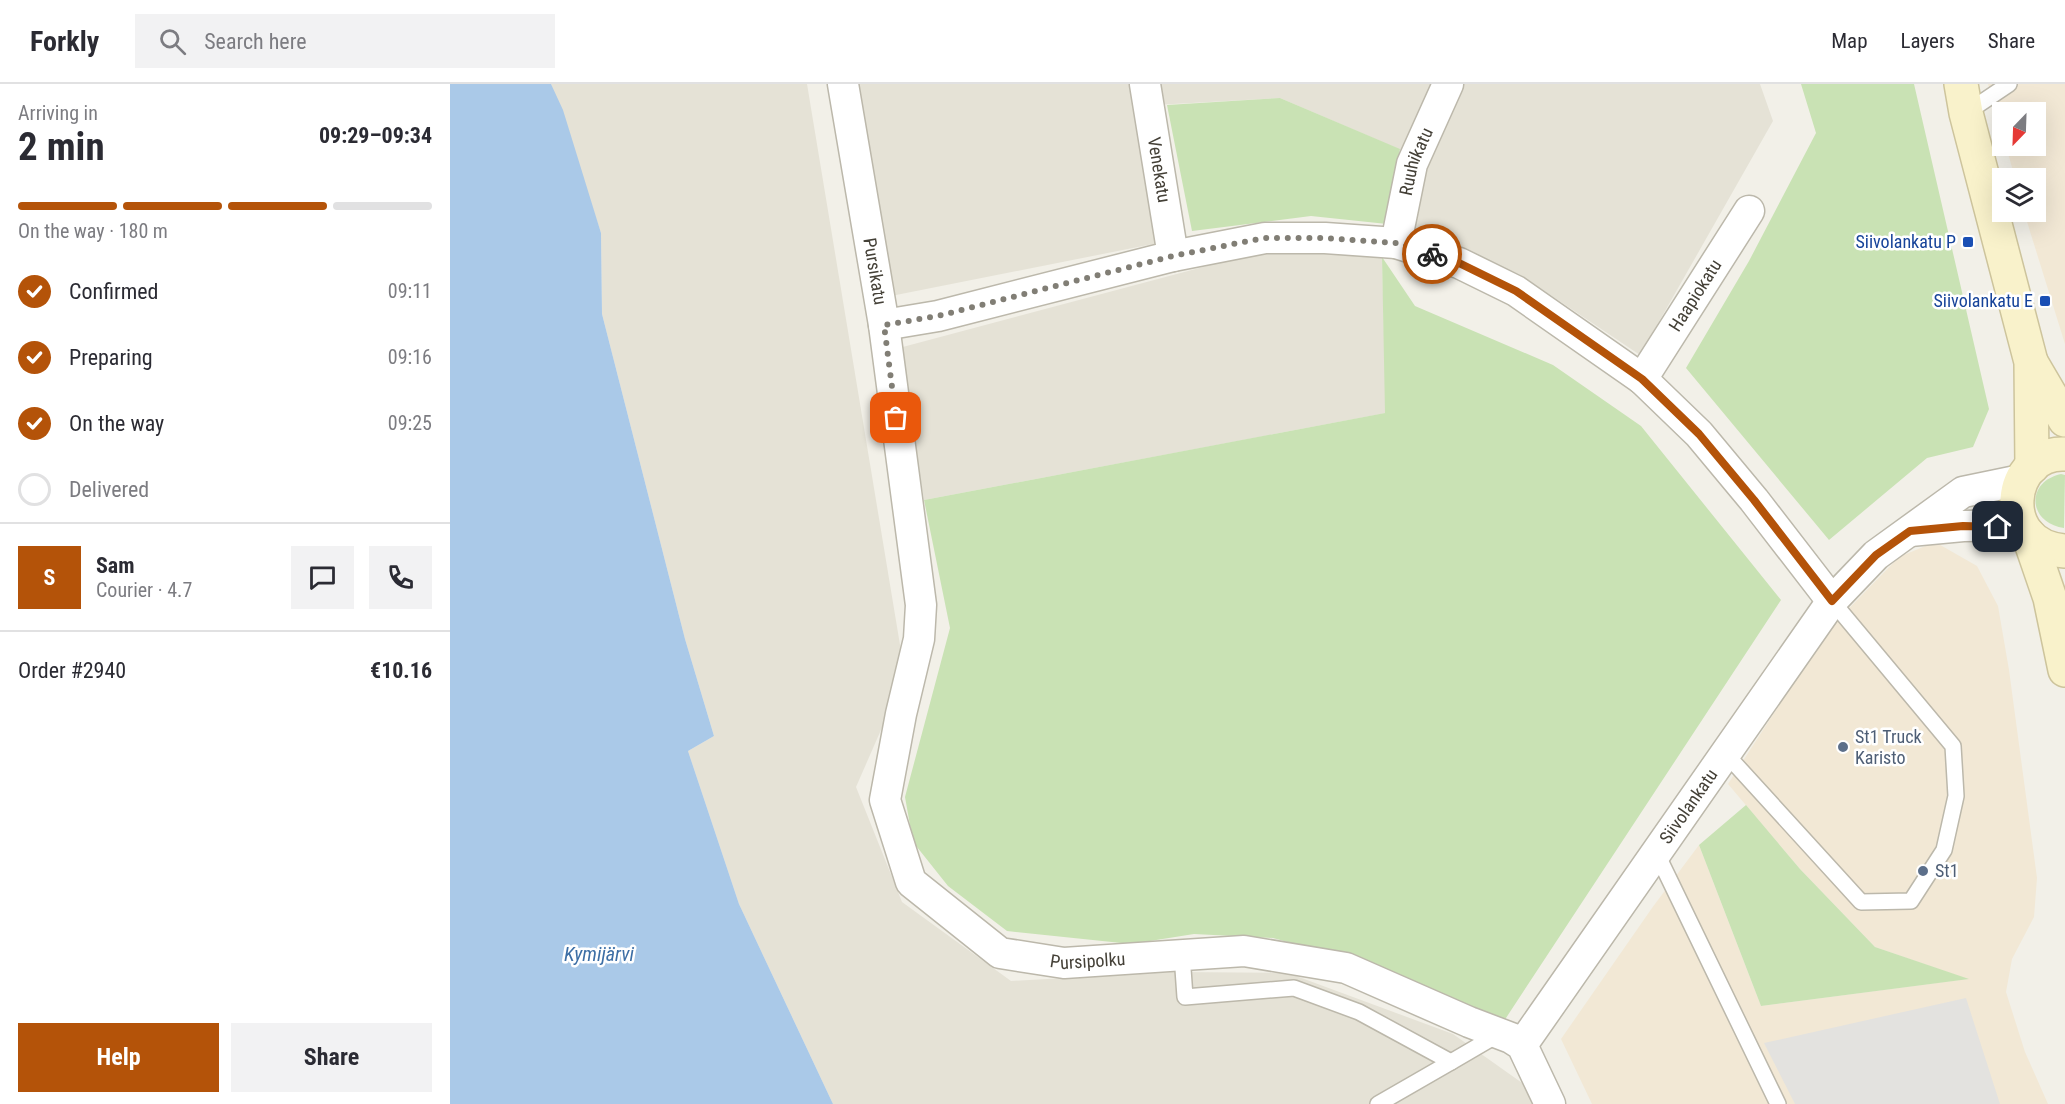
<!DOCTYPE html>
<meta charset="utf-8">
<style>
:root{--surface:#fff;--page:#f2f2f3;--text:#2b2b33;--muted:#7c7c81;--line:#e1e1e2;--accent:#b45309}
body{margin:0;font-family:"Roboto Condensed",sans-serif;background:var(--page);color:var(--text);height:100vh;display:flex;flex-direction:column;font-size:22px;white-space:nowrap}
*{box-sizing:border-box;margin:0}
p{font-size:20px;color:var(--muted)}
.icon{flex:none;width:33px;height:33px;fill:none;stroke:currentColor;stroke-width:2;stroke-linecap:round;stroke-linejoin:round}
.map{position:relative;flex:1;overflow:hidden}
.side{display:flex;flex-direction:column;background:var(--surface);width:450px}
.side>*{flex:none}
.needle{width:39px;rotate:203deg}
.controls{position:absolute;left:1542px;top:18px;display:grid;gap:12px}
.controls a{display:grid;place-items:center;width:54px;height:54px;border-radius:0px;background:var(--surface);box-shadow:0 6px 24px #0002;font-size:30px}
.pin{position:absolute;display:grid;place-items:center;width:51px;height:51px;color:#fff;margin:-26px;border-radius:12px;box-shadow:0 3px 9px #0006}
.courier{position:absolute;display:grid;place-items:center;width:60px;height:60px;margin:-30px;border:4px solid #b45309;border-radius:50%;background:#fff;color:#222;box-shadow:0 2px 8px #0007}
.head em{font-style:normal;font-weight:700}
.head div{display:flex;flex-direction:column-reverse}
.head{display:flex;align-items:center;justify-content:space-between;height:102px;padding:0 18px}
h1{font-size:39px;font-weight:700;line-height:45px}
.bar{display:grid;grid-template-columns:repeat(4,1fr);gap:9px 6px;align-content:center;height:72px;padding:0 18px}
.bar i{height:8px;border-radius:4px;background:var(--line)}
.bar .current{background:var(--accent)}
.bar p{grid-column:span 4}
.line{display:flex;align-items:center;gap:15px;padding:0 18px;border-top:2px solid var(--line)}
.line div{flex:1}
.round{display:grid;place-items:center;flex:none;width:63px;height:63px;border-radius:0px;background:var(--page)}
ol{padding:0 18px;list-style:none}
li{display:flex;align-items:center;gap:18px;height:66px}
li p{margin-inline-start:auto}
li .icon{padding:6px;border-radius:50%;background:var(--accent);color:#fff;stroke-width:4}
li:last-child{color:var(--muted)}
li i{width:33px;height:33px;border:3px solid var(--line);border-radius:50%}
.action{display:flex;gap:12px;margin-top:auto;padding:12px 18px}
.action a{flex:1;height:69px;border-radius:0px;background:var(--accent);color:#fff;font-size:24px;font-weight:700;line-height:69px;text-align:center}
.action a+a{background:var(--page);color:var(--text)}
header{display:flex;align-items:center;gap:36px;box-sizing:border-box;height:84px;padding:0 30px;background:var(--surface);border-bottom:2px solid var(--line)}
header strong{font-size:28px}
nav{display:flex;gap:33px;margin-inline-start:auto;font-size:21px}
.search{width:420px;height:54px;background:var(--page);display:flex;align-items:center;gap:15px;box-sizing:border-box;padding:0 21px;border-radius:0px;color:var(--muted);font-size:22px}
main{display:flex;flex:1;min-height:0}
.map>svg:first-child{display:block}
</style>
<header>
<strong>Forkly</strong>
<div class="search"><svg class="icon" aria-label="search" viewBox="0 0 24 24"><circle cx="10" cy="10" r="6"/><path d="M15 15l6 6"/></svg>Search here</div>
<nav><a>Map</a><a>Layers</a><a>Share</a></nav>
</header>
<main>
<section class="side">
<div class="head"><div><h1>2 min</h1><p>Arriving in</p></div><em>09:29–09:34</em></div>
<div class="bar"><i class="current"></i><i class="current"></i><i class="current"></i><i></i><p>On the way · 180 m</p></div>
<ol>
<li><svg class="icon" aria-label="check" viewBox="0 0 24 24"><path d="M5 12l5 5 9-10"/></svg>Confirmed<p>09:11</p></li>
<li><svg class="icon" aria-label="check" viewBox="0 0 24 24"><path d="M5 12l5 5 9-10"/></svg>Preparing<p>09:16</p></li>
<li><svg class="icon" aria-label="check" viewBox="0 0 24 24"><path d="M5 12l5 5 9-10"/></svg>On the way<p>09:25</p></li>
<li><i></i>Delivered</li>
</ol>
<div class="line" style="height:108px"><b class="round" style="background:var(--accent);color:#fff">S</b><div><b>Sam</b><p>Courier · 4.7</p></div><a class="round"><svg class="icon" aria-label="chat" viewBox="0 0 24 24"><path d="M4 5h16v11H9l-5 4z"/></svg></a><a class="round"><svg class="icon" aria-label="phone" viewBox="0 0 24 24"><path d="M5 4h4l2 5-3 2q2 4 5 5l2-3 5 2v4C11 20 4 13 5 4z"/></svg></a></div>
<div class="line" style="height:78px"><div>Order #2940</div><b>€10.16</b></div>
<div class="action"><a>Help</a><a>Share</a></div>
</section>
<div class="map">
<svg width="1615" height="1020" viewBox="0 0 1615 1020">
<rect width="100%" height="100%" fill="#f2f0e8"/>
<g fill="#e5e2d6">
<polygon points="101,0 357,0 455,591 406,703 452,818 561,897 723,888 838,889 1003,950 1075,1001 1084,1020 383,1020 289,820 238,667 264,652 235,555 152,230 151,149"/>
<polygon points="408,0 1310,0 1323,37 1190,271 1069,190 963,148 979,78 830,14 687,22 708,159 441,212"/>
<polygon points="817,166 932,173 936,329 474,416 449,264"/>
</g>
<g fill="#f2e8d5">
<polygon points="1538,0 1615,0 1615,260 1574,128 1586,128 1586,94 1565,94 1556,62 1586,62 1586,28 1552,28 1552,51"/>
<polygon points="1485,458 1527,482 1548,522 1559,586 1587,794 1584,833 1562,875 1556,908 1575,968 1598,1020 1142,1020 1111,955 1202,824 1249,761 1311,922 1517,895 1425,863 1350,785 1278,700 1377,547 1449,473"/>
</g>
<g fill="#c9e2b4">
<polygon points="1351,0 1464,0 1539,325 1523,363 1477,374 1379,456 1236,284 1299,177 1366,49"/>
<polygon points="830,14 950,65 937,140 861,132 742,147 717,21"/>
<polygon points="932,173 965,222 1103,281 1191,342 1331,516 1054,937 915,879 823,854 744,850 681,860 557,847 498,802 463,758 455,713 500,544 474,416 935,329"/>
<path d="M1611,390l4,1 -1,53c-36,-5 -39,-46 -3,-54z"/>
<polygon points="1296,721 1350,785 1425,863 1519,895 1311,922 1249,761"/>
</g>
<polygon fill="#e3e2df" points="1516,914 1550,1020 1345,1020 1314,959"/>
<polygon fill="#aac9e8" points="0,0 101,0 113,26 151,149 152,230 235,555 264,652 238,667 289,820 383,1020 0,1020"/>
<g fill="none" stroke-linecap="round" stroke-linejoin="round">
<g stroke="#bcb8ab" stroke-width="18">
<g id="lane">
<polyline points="1516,29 1559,0"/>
<polyline points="1276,670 1411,818 1461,817 1494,766 1506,712 1503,662 1382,517"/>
<polyline points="1207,770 1328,1020"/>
<polyline points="732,871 735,913 844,904 909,928 1001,978 928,1020"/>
<polyline points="1001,978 1049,950"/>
</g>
</g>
<g stroke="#bcb8ab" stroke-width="33">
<g id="street">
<path id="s1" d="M393,0l41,241 37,280 -2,34 -18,75 -16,86 26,82 89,71 64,10 180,-12 102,17 123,54 42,16 11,7 28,59"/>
<path id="s2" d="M695,0l28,172"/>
<path id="s3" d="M946,159l16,-79 36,-80"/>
<polyline points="434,241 488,232 723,172 815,154 875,154 946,159 1009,179 1066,207 1192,295 1249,350 1304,416 1382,517"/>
<path id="s4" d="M1192,295l107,-168"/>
<polyline points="1460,447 1513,442 1572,441"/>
<path id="s5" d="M1072,961l310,-444 44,-46 87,-63 58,-12"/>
</g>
</g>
<g stroke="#cdc49c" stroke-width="36">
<g id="secondary">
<polyline points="1511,0 1516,29 1581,278 1582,383"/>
<polyline points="1582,280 1615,336"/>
<path d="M1615,370c-58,-3 -70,92 0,97"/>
<polyline points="1578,450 1600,514 1615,586"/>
</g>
</g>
<use href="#lane" stroke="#fff" stroke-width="15"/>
<use href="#street" stroke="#fff" stroke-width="30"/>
<use href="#secondary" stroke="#f9f2cb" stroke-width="33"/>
</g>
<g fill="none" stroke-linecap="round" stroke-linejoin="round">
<polyline stroke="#817e75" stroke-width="6" stroke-dasharray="0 10.8" points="446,334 434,241 488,232 723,172 814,154 875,154 946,159 982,170"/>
<polyline stroke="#b45309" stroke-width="8" points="982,170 1009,179 1066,207 1192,295 1249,350 1304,416 1382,517 1426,471 1460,447 1513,442 1548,443"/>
</g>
<g fill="#1a4fb4" stroke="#fff" stroke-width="2">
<rect x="1512" y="152" width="12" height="12" rx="3"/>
<rect x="1589" y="211" width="12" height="12" rx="3"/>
</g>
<g fill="#5c6f8a" stroke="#fff" stroke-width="2">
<circle cx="1393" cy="663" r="6"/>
<circle cx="1473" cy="787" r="6"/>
</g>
<g text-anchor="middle" stroke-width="5" stroke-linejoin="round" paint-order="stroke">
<g font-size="18" fill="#444037" stroke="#fff">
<text dy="6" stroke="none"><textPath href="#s3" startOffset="84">Ruuhikatu</textPath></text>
<text dy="6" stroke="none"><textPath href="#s2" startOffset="87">Venekatu</textPath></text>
<text dy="6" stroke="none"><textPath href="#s1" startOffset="190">Pursikatu</textPath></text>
<text dy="6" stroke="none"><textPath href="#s4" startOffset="99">Haapiokatu</textPath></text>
<text dy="6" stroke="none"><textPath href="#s5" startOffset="291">Siivolankatu</textPath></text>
<text dy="6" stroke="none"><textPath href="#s1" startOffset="1014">Pursipolku</textPath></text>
</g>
<g font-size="18" fill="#164399" stroke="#fff" text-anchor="end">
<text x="1506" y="164">Siivolankatu P</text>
<text x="1583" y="223">Siivolankatu E</text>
</g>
<g font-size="18" fill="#4e5e75" stroke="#fff" text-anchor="start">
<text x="1405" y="659">St1 Truck<tspan x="1405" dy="21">Karisto</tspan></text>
<text x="1485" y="793">St1</text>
</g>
<g font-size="20" font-style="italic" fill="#3c6ea5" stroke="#fff">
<text x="149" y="877">Kymijärvi</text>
</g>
</g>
</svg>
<div class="controls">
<a><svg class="needle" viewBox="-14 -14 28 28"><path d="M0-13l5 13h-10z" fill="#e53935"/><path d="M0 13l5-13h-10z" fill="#7c7c81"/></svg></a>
<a><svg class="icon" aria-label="layers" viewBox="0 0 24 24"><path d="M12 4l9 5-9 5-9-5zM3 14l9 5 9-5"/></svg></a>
</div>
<div class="pin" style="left:446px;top:334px;background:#ea580c"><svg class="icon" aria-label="bag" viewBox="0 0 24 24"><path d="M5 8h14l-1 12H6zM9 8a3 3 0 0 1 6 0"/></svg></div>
<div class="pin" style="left:1548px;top:443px;background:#1f2937"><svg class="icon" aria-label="home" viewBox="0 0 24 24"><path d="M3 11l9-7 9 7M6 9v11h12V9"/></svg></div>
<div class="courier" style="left:982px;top:170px"><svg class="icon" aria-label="bike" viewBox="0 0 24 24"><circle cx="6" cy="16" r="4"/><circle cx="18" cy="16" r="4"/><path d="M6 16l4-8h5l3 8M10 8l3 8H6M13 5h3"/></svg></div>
</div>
</main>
